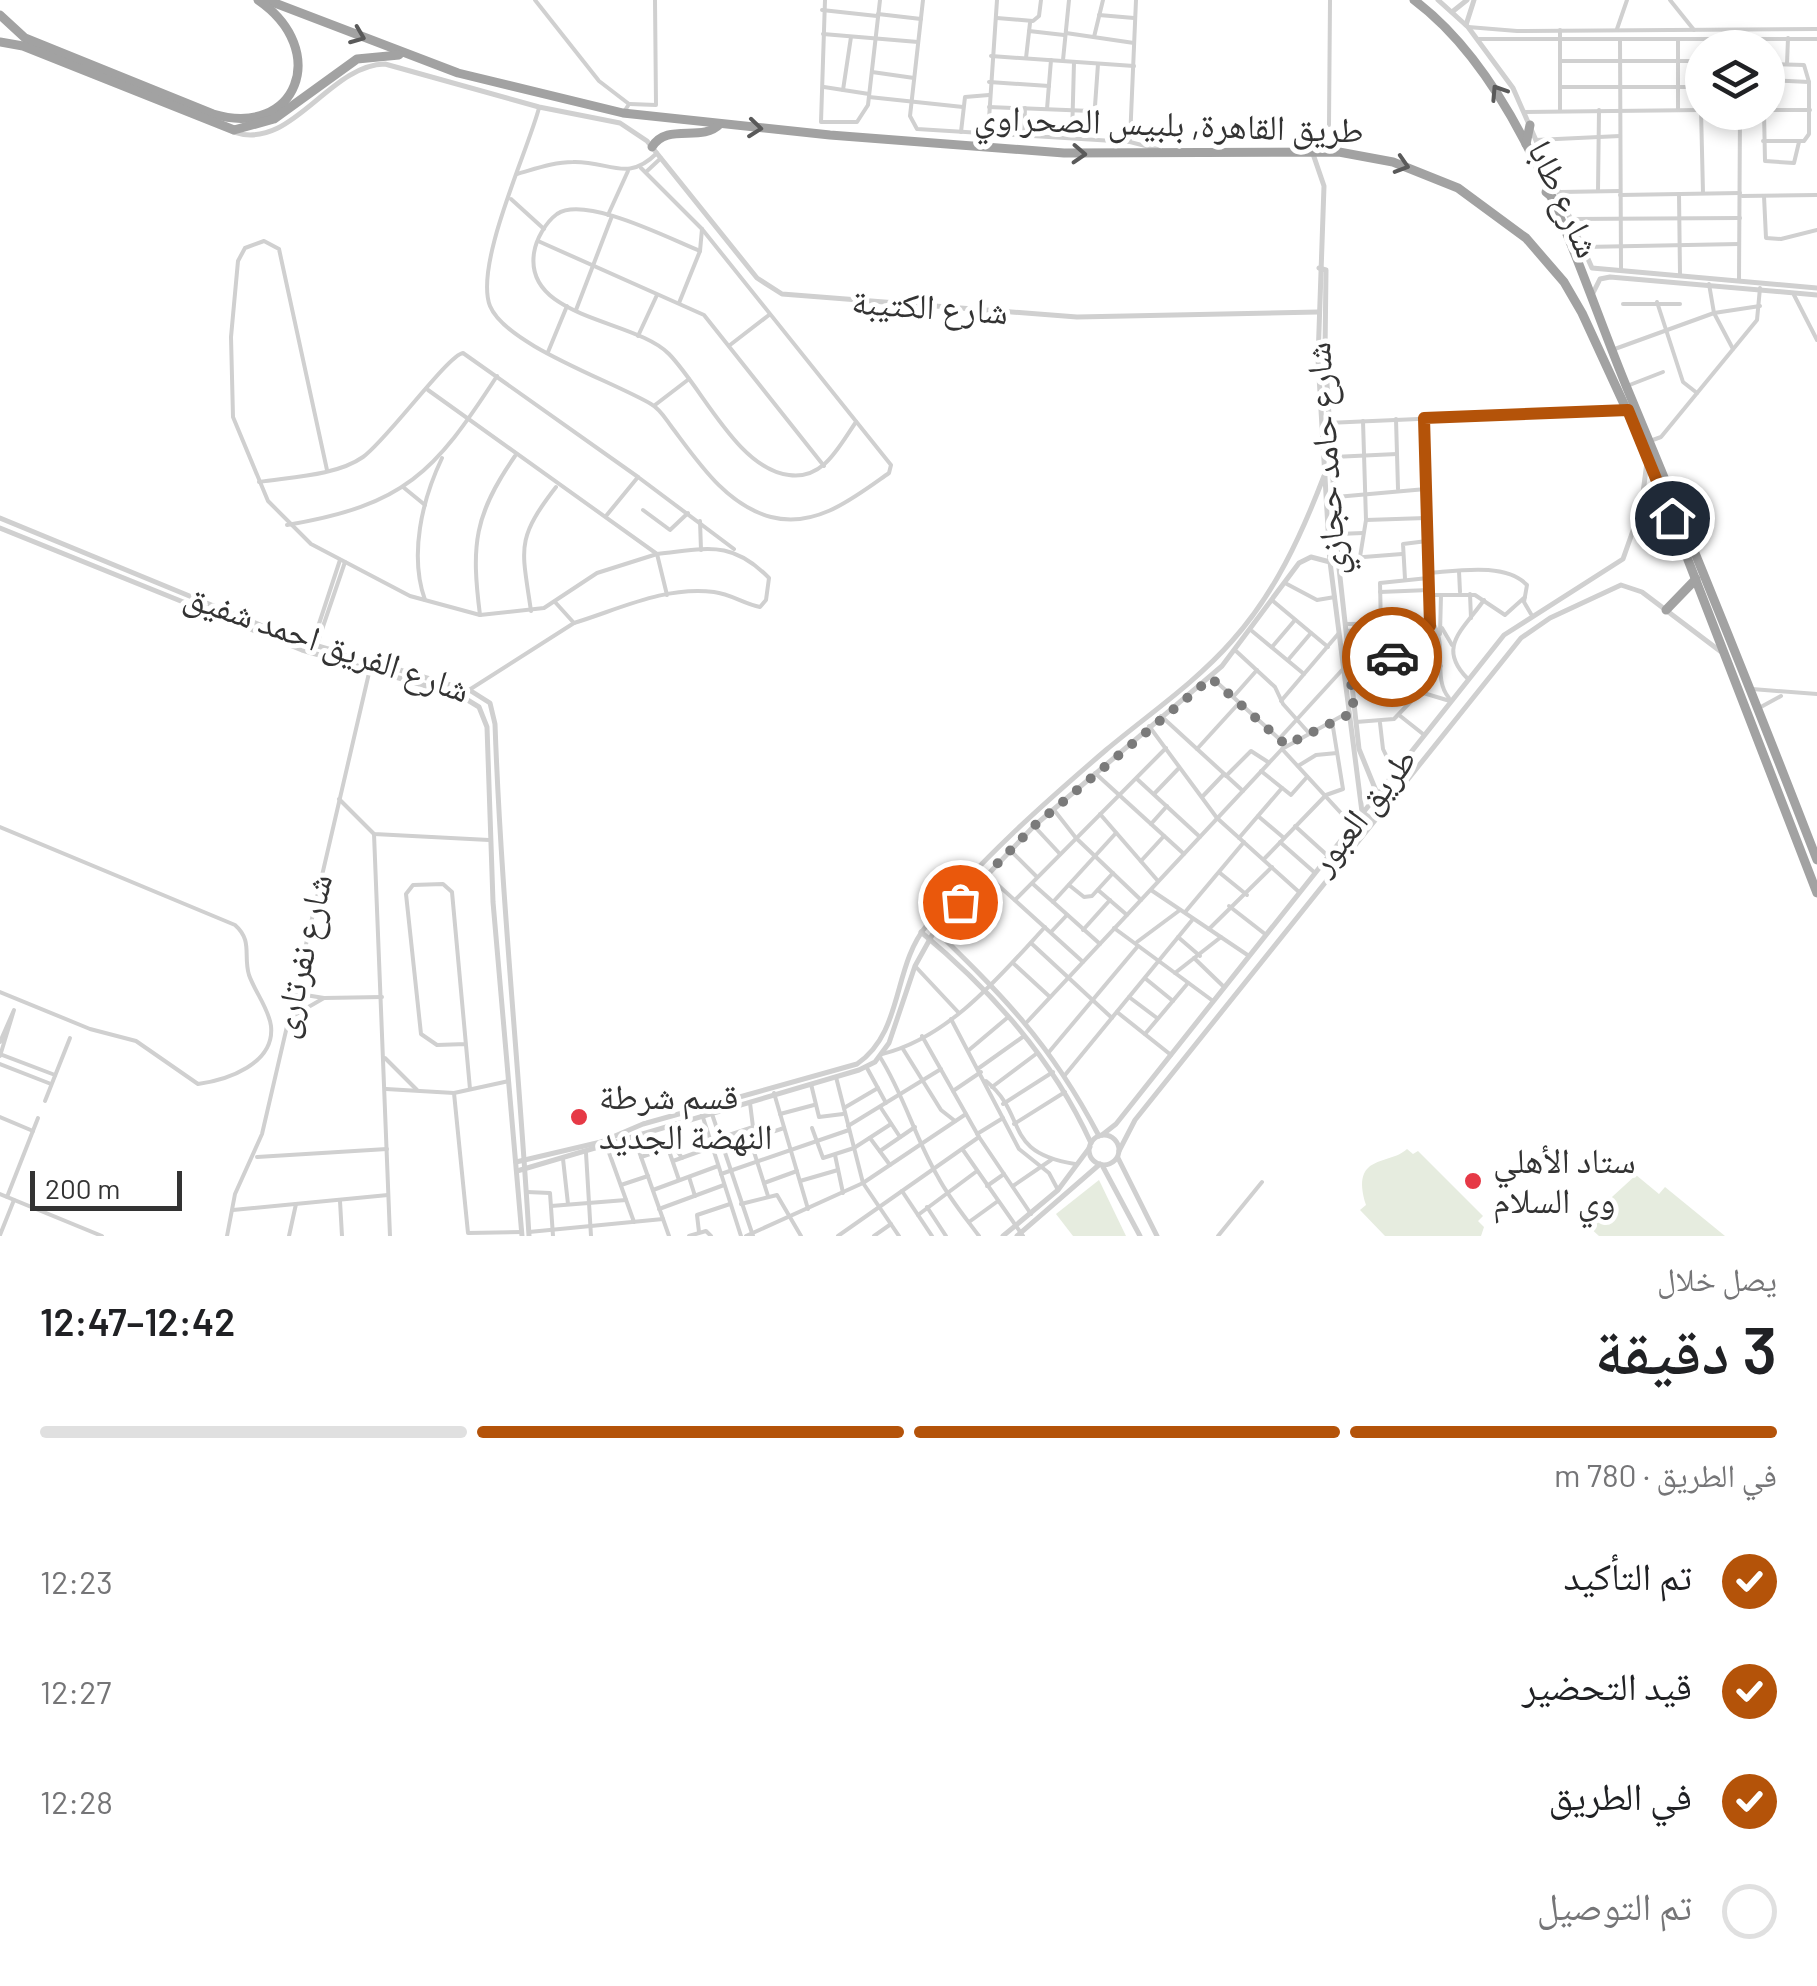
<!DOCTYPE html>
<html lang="ar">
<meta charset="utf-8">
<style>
:root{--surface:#fff;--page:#f6f6f6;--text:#202124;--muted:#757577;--line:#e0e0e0;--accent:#b45309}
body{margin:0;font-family:Barlow,"Noto Naskh Arabic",sans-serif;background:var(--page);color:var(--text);direction:rtl;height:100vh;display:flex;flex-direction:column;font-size:38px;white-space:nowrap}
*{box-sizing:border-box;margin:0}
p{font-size:32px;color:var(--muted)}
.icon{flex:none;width:55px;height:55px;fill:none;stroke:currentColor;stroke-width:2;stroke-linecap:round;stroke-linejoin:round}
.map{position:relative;height:1236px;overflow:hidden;direction:ltr}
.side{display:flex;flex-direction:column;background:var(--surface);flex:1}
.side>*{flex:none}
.tools{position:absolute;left:1685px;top:30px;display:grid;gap:20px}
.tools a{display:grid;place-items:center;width:100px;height:100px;border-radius:50%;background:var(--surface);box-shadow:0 5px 15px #0003;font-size:50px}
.scale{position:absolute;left:30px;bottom:25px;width:152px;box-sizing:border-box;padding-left:10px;border:5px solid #333;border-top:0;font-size:28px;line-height:35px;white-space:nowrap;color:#333;-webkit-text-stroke:8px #fff;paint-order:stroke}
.pin{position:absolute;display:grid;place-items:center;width:85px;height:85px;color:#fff;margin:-42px;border:5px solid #fff;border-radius:50%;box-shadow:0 2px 10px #0007}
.courier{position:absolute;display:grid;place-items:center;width:100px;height:100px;margin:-50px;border:8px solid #b45309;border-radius:50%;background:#fff;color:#222;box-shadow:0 2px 12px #0007}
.headline em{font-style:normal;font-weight:600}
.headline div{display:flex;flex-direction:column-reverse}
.headline{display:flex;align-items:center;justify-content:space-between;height:170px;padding:0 40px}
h1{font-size:65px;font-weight:600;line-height:75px}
.bar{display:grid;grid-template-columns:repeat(4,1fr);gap:15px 10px;align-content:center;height:120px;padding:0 40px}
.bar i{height:12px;border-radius:8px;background:var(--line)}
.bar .selected{background:var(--accent)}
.bar p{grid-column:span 4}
ol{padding:0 40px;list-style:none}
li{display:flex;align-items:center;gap:30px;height:110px}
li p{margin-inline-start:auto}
li .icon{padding:10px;border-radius:50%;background:var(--accent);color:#fff;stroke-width:4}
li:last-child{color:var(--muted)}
li i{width:55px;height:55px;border:5px solid var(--line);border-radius:50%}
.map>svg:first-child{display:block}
</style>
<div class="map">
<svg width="1817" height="1236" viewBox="0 0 1817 1236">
<rect width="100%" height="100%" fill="#fff"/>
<g fill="#e6ecdf">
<path d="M1407,1149l6,5 5,-3 65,65 -5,5 6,6 -3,9h-96l-25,-26 6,-5c-16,-52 23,-39 41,-56z"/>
<polygon points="1636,1175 1659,1194 1665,1187 1725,1236 1599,1236 1588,1226 1589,1218"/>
<polygon points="1099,1180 1126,1236 1073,1236 1056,1214"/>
</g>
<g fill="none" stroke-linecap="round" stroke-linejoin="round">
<g stroke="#d0d0d0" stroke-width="4">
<polyline points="535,0 599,81 629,104 624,112"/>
<polyline points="825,0 821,122 857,122 868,105 880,0"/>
<polyline points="923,0 910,116 917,129 1130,142 1161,150"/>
<polyline points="1670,0 1694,30"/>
<polyline points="822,10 877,16"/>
<polyline points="878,14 921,19"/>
<polyline points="1099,15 1134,18"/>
<polyline points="997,18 1033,21 1039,16 1041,0"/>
<polyline points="1468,27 1517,31 1817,29"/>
<polyline points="1617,29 1627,0"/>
<polyline points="1029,31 1064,35"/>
<polyline points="1066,33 1134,43"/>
<polyline points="823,34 918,42"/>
<polyline points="1094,37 1103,0"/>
<polyline points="1479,39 1817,39"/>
<polyline points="1620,39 1621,269"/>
<polyline points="1678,39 1678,109"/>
<polyline points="991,56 1134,66"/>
<polyline points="1026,58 1030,23"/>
<polyline points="1063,60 1069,0"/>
<polyline points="1560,61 1702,61"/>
<polyline points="1768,64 1804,65 1809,82"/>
<polyline points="1787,64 1788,38"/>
<polyline points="872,72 914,78"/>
<polyline points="989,82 1049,86"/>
<polyline points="824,87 869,94"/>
<polyline points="1560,87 1702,87"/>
<polyline points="843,90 851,37"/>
<polyline points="869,97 963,107"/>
<polyline points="630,104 656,105 655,0"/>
<polyline points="989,107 1091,111 1095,106 1098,64"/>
<path d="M539,108c-12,45 -65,157 -49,198 16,39 122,75 161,98 9,5 14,14 20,22 27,36 55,79 100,91 45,12 84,-20 118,-44l2,-8 -189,-236 -61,-61"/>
<polyline points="1047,109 1051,60"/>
<polyline points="1560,110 1560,30"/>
<polyline points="1701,110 1703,193"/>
<polyline points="1768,110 1810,110"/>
<polyline points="1524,112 1702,110"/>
<polyline points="1764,112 1765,161 1794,163 1799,142"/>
<polyline points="1329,125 1330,0"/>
<polyline points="961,132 965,97 989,95"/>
<polyline points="988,134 997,0"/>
<polyline points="1024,136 1025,108"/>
<polyline points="1072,137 1074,62"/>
<polyline points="1130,140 1136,0"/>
<polyline points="1536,140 1620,136"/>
<polyline points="1763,141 1804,141 1809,134 1809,82 1768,80"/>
<polyline points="646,172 661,158"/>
<path d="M517,174c18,-5 37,-12 56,-12 37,-1 54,21 84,-9"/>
<polyline points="1598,191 1599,110"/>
<polyline points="1560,192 1620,191"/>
<polyline points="1679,194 1680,274"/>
<polyline points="1620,195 1740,193"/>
<polyline points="1742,196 1817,195"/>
<polyline points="1764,196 1766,238 1781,239 1817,230"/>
<polyline points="511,199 544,229"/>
<polyline points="608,215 628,171"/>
<polyline points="1570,219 1740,218"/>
<polyline points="538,241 704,315 824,466"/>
<polyline points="1584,247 1739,244"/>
<path d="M700,251c-30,-12 -115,-56 -143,-37 -11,8 -21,25 -23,39 -10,66 101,66 135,101 34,35 69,115 120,121 35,5 50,-29 67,-53"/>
<polyline points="1739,281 1740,112"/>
<polyline points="1709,284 1714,313 1733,349"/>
<polyline points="1794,295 1817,340"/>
<polyline points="1657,302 1683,382 1697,393"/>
<polyline points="679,303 700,251 702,229"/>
<polyline points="1623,304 1680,304"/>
<polyline points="576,310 612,216"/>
<polyline points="638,336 657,295"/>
<polyline points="730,345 769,315"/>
<polyline points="1612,350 1714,313 1760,306"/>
<polyline points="548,352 567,306"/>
<polyline points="1627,386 1663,372"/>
<polyline points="655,405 689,379"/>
<polyline points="1424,418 1430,625"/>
<polyline points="1396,419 1398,489"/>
<polyline points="1327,423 1622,410"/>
<polyline points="1650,441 1661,437 1757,320 1760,288"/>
<polyline points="1333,457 1397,454"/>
<polyline points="327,470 279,249 264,241 245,248 238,261 231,337 233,417 268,501 311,544 410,596 480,615 544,608 597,573 657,554 428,390"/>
<polyline points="638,477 734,549"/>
<path d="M259,482c31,-5 77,-6 104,-25 24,-17 85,-102 100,-104l175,124 -32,39"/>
<polyline points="403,487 425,505"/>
<polyline points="1336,497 1426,489"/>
<polyline points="643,510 670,530 688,513"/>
<polyline points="1366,520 1426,518"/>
<polyline points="700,521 701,550"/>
<path d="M287,525c118,-20 147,-52 210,-149"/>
<polyline points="1338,534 1363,533"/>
<polyline points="1360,557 1366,520 1363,421"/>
<polyline points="1338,559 1402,554"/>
<polyline points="1459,571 1460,592"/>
<path d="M1428,573c29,-2 77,-11 99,12l-3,17 7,12"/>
<polyline points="1405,579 1403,544 1427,541"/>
<polyline points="1285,583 1317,600 1335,597"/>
<polyline points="1380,592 1429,590"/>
<polyline points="1470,594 1471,618"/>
<polyline points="1429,595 1475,595 1505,615 1525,597"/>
<path d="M425,600c-16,-45 -3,-100 17,-142"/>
<polyline points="1273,601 1328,647"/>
<path d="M555,602l19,21c46,-14 90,-37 140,-31 17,2 30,12 46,15l6,-7 3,-22c-38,-39 -63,-29 -112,-24l10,41"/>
<path d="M531,611c-9,-63 -16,-71 25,-124"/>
<path d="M480,615c-9,-70 -6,-100 35,-159"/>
<path d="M1433,623c15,23 -1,55 16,75"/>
<polyline points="1345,624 1433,623"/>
<polyline points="1417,626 1419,664 1441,666"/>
<polyline points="1381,628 1380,583 1428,578"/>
<polyline points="1442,628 1452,645"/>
<polyline points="1252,631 1304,674"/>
<polyline points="1346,631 1429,625"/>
<polyline points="1440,634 1441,595"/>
<polyline points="312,645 340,560"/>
<polyline points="316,647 345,562"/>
<polyline points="1272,647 1295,620"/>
<polyline points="1236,651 1275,687 1283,704 1308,732"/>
<polyline points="1288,660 1311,633"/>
<polyline points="1349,661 1418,656"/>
<polyline points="1211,677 1286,745"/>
<path d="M1468,679c-32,-32 -5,-49 16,-79"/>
<polyline points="1752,689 1817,694"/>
<polyline points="469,690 574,623"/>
<polyline points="1234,696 1257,670"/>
<polyline points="1281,701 1339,633"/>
<polyline points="1759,708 1781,696"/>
<polyline points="1399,715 1423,734"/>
<polyline points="1161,716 1243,791"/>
<polyline points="1356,722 1394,719 1420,692 1450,701"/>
<polyline points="1380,723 1383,749 1394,772"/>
<polyline points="1149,726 1217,818 1299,892"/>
<polyline points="1279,739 1343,669"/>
<polyline points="1197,749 1239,703"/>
<polyline points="1282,749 1352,825"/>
<polyline points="1298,766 1316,755 1337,753"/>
<polyline points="1261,771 1291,795 1307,777"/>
<polyline points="1095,773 1184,854"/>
<polyline points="1226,776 1251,751 1268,762"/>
<polyline points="1137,779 1200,837"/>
<polyline points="1154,794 1178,769"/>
<polyline points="1203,796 1224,774"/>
<polyline points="339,799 374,834 489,840"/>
<polyline points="1054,810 1076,838 1141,900"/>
<polyline points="1100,814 1158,881"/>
<polyline points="1258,816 1284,838"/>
<polyline points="1151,824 1167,806"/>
<polyline points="1034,826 1060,854"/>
<polyline points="1295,826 1328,856"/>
<path d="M0,827l235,98c18,16 8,30 14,50 6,17 20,34 22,51 4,38 -44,54 -73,58l-62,-43 -46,-12 -90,-37"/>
<polyline points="374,834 390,1236"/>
<polyline points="1239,838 1282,788"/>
<polyline points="1280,842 1314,872"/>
<polyline points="1012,852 1037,877"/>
<polyline points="1265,858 1326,795 1343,789 1332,721"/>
<polyline points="1141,861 1164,836"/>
<polyline points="1220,873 1247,895"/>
<polyline points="987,875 1083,962"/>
<polyline points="1033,884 1100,944"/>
<polyline points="1069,885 1084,897 1092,896 1113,873"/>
<polyline points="1098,890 1127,915"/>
<polyline points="1151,890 1249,956"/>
<polyline points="1015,900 1166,748"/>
<polyline points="1053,902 1116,833"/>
<polyline points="1229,906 1265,934"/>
<polyline points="1186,911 1244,842"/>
<polyline points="1114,928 1213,1001"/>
<polyline points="1209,929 1272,867"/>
<polyline points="1083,930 1110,900"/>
<polyline points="1051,932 1067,915"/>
<polyline points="1178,937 1200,956"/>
<polyline points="1137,942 1180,910"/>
<polyline points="1031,943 1112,1018"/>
<polyline points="1194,958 1223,986"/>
<polyline points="1013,963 1050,997"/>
<polyline points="915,966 958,1012"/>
<polyline points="1175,973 1221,937"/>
<polyline points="1146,979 1173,1001"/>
<polyline points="293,993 324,998 382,997"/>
<polyline points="1129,997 1157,1018"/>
<polyline points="1117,1012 1171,1055"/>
<polyline points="951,1019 1019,1149 1049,1173 1058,1190"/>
<polyline points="286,1020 324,998"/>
<polyline points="1027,1022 1282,749 1349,712"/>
<polyline points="1145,1034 1188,983"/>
<polyline points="922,1036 979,1137 1031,1214"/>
<polyline points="0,1042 14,1010 0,1056"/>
<polyline points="466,1044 437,1045 421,1034 406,894 413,885 443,884 452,892 470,1089"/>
<polyline points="903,1049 941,1110 955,1121"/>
<polyline points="969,1050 1007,1018"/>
<polyline points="1049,1052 1138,946"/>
<polyline points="0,1054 55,1075"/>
<path d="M882,1054c67,-16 119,-79 163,-127"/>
<path d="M880,1057c24,38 35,81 58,120 11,21 27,40 41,59"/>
<polyline points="385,1058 417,1090"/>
<polyline points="0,1064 51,1084"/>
<polyline points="867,1068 886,1103"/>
<polyline points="979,1068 1024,1036"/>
<polyline points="1065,1075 1193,919"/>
<polyline points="836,1077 863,1183 899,1236"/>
<path d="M986,1081c43,35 15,71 89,83"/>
<polyline points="811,1084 819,1117 843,1114"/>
<polyline points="992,1087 1036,1054"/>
<polyline points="386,1089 454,1093 509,1081"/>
<polyline points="953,1091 981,1072"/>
<polyline points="454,1093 468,1233 522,1232"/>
<polyline points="774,1093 808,1209"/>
<polyline points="45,1101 70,1038"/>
<polyline points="1003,1104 1053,1072"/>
<polyline points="709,1105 753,1236"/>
<polyline points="700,1108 741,1236"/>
<polyline points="844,1108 878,1088"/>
<polyline points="881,1108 900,1137"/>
<polyline points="780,1114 814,1105"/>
<polyline points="0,1117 33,1131"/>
<polyline points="1014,1124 1065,1092"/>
<polyline points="848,1126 941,1069"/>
<polyline points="812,1128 823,1158 854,1148 891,1124"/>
<polyline points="747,1130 768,1196"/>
<polyline points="977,1134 1003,1118"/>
<polyline points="634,1137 669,1236"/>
<polyline points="720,1138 753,1127 750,1103"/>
<polyline points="870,1138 890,1165"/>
<polyline points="751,1139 784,1128"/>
<polyline points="607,1147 634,1222"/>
<polyline points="668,1148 679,1180"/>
<polyline points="963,1150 1023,1236"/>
<polyline points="880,1151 915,1127"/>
<polyline points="586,1153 591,1236"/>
<polyline points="835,1155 843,1193"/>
<polyline points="257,1157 387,1149"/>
<polyline points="641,1157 674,1146 682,1158"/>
<polyline points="563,1159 568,1204"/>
<polyline points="673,1161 712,1147"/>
<polyline points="721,1174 849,1130"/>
<polyline points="689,1177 695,1196"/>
<polyline points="800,1181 838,1170"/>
<polyline points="764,1183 797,1171"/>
<polyline points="621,1185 648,1176"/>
<polyline points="987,1186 1004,1174"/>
<polyline points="1013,1186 1051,1160"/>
<polyline points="653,1190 718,1166"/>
<polyline points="902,1191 932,1236"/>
<polyline points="527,1192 550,1193 553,1236"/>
<polyline points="0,1194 102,1236"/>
<polyline points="7,1197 38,1118"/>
<polyline points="340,1201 342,1236"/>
<polyline points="741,1204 777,1195 801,1236"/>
<polyline points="551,1206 626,1200"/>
<polyline points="927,1207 946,1236"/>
<polyline points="659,1209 724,1185"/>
<polyline points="233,1210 388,1195"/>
<polyline points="918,1215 977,1171"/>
<polyline points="969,1222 998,1201"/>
<polyline points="529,1232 663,1219"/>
<polyline points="699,1232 697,1215 730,1204"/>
<polyline points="0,1235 14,1200"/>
<polyline points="227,1236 235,1194 262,1134 369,673"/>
<polyline points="289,1236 296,1204"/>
<polyline points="689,1236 706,1231 711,1236"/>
<polyline points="746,1236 863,1183 966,1114"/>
<polyline points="838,1236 979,1137"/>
<polyline points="874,1236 891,1224"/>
<polyline points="1218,1236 1262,1182"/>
</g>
<g stroke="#d0d0d0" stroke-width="5">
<polyline points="1438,0 1468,27 1513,88 1592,268 1817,288"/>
<polyline points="1452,12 1467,0"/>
<polyline points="1466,25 1474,0"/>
<path d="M233,132c59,20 95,-67 152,-68l154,43 81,16 27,18 110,137 25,16 295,23 241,-5"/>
<polyline points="1312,151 1324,186 1318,359 1330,562 1362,812 1373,820"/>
<polyline points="1319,268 1326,270 1325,352 1338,559 1359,749 1383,808"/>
<polyline points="1592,295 1600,279 1610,277 1817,295"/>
<path d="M0,518l294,121 177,52 19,12 5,21c6,171 24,341 34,512"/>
<polyline points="0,528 302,650 461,696 479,707 487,727 493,902 522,1236"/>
<path d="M928,923c75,73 121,118 171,213"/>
<path d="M921,932c72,60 131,126 170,211"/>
<polyline points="1102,1135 1116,1124 1504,635 1623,559 1641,508 1647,462"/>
<circle cx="1104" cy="1150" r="15"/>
<polyline points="1119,1151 1135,1120 1521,638 1550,618 1621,585 1642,592 1720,651"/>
<polyline points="1118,1158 1157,1236"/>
<path d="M516,1162l85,-20 42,-18 214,-60c47,-32 35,-97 70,-139 52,-64 116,-121 179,-175 43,-36 89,-67 126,-109 43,-48 69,-105 92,-165"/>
<polyline points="1102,1165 1140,1236"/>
<polyline points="517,1171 859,1070 875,1062 889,1043 915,966 935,930 1034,826 1222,666 1299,563 1311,557 1330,562"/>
<polyline points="1003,1236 1058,1190 1090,1147"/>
<polyline points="1017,1236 1100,1164"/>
</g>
<g stroke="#a2a2a2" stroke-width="9">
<polyline points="267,0 458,73 623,113 830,135 1064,153 1339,152 1393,162 1458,188 1526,238 1564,282 1582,313 1647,454 1817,893"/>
<path d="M1414,0c111,83 161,262 213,388 65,156 129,314 190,472"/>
<path d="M0,15l25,23 188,76c84,25 118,-64 45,-114"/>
<polyline points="0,42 23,46 234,130 274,119 357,59 399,55"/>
<polyline points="1526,144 1530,125"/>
<path d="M652,147c15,-25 50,-4 68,-23"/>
<polyline points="1546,192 1563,206"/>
<polyline points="1666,610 1696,579"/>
</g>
</g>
<defs><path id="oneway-chevron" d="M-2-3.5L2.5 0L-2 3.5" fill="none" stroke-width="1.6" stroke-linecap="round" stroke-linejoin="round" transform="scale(2.5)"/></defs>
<g stroke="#5a5a5a">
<use href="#oneway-chevron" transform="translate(358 36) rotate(22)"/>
<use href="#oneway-chevron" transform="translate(1498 92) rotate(-123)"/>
<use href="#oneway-chevron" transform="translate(755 128) rotate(6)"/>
<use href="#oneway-chevron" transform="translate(1079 154) rotate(3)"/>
<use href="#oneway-chevron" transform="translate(1402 165) rotate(17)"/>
</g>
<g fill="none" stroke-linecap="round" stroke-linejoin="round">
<polyline stroke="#7a7a7a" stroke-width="10" stroke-dasharray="0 18" points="960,902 1034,826 1211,678 1286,745 1354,712 1349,661 1392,657"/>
<polyline stroke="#b45309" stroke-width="12" points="1392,657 1418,656 1416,626 1430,626 1424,418 1628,410 1672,518"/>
</g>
<g fill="#e63946" stroke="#fff" stroke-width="4">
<circle cx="579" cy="1117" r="10"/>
<circle cx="1473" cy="1181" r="10"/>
</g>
<g text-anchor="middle" stroke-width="10" stroke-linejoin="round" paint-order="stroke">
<g font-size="35" fill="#333" stroke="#fff">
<text transform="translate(1169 124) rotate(2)" y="12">طريق القاهرة, بلبيس الصحراوي</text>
<text transform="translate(1564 199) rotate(65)" y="12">شارع طابا</text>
<text transform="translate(930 307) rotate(4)" y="12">شارع الكتيبة</text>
<text transform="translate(1326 459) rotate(-94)" y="12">شارع حامد حجازي</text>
<text transform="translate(327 643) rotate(19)" y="12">شارع الفريق احمد شفيق</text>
<text transform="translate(1363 811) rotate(-52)" y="12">طريق العبور</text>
<text transform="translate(302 956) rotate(-77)" y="12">شارع نفرتارى</text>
</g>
<g font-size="35" fill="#333" stroke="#fff" text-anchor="start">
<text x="599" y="1109">قسم شرطة<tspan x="599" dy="40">النهضة الجديد</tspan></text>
<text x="1493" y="1173">ستاد الأهلي<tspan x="1493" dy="40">وي السلام</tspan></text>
</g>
</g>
</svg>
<div class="tools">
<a><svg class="icon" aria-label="layers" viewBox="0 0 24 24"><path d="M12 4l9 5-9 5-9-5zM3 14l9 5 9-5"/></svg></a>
</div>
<div class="scale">200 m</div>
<div class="pin" style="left:960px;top:902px;background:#ea580c"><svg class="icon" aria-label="bag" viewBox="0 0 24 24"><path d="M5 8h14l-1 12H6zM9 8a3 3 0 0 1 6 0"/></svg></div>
<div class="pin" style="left:1672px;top:518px;background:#1f2937"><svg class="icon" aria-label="home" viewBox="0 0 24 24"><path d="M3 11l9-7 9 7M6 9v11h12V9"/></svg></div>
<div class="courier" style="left:1392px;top:657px"><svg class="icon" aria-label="car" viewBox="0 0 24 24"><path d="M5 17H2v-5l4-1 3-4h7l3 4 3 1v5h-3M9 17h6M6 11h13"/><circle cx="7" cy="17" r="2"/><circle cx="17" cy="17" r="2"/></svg></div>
</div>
<section class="side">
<div class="headline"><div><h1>3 دقيقة</h1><p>يصل خلال</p></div><em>12:42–12:47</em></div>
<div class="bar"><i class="selected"></i><i class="selected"></i><i class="selected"></i><i></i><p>في الطريق · 780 m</p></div>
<ol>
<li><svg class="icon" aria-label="check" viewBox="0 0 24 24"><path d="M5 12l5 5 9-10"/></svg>تم التأكيد<p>12:23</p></li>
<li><svg class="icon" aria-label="check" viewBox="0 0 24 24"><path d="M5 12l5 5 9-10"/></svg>قيد التحضير<p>12:27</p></li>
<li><svg class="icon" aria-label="check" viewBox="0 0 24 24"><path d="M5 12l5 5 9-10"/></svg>في الطريق<p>12:28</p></li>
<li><i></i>تم التوصيل</li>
</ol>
</section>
